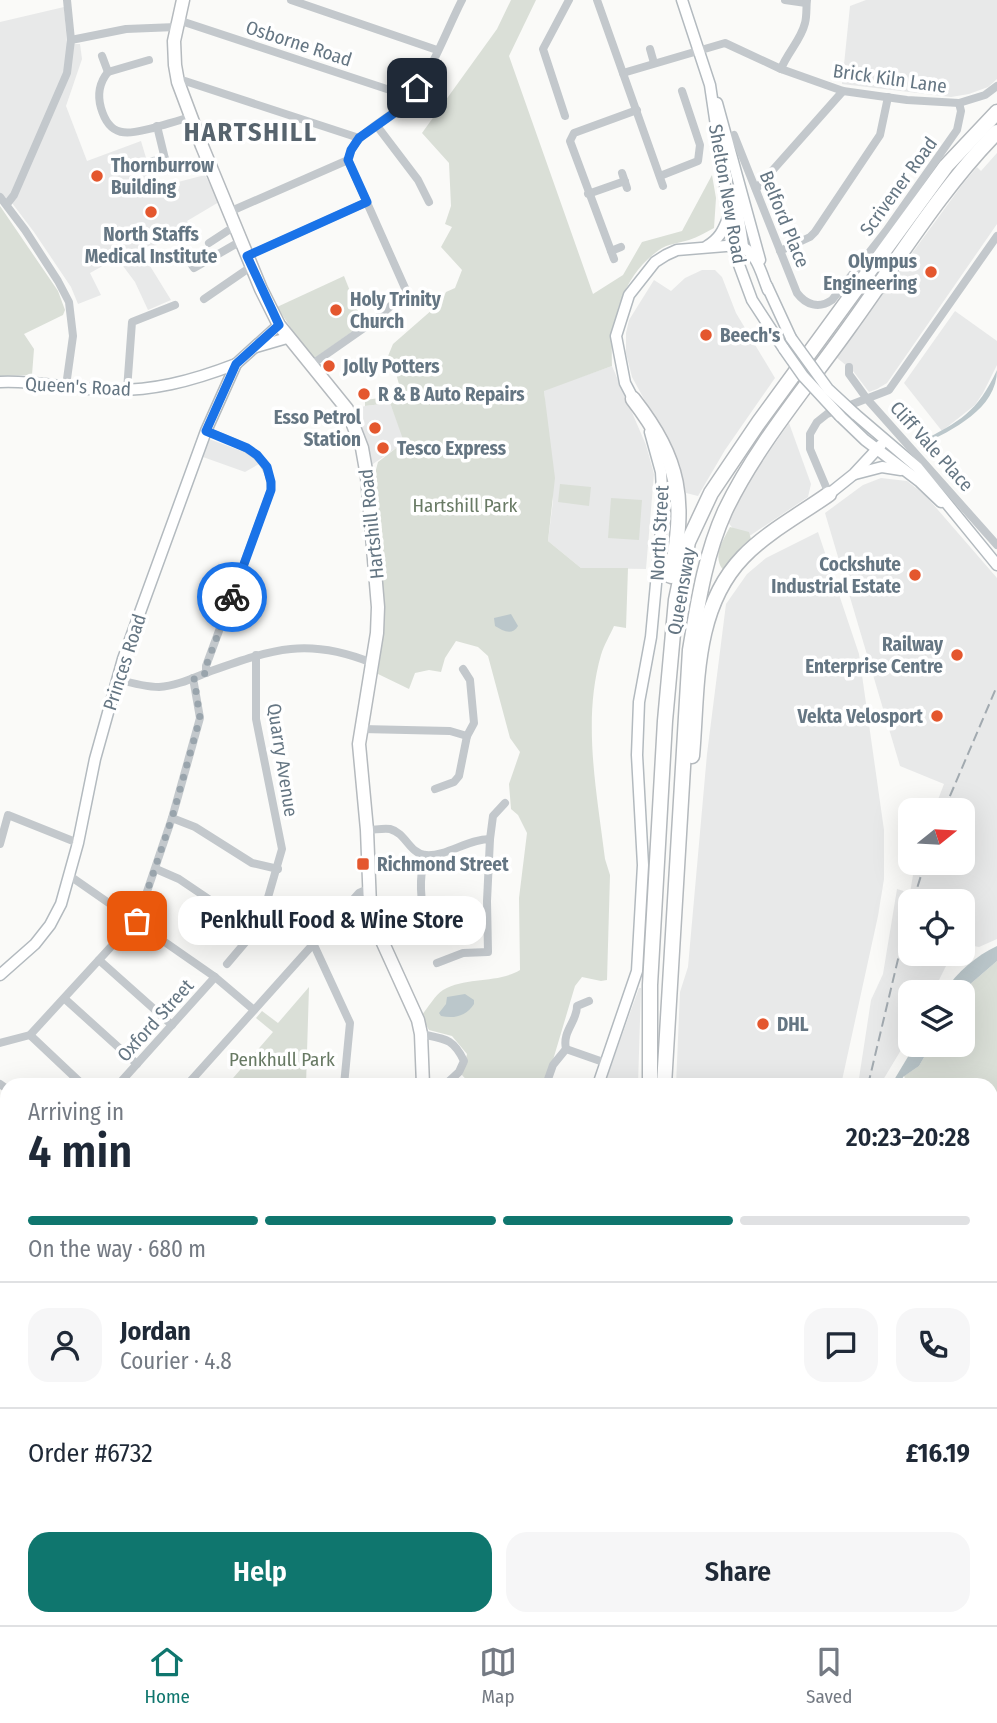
<!DOCTYPE html>
<meta charset="utf-8">
<style>
:root{--surface:#fff;--page:#f6f6f7;--text:#1f2937;--muted:#747a83;--line:#e0e1e3;--accent:#0f766e}
body{margin:0;font-family:"Fira Sans Condensed",sans-serif;background:var(--page);color:var(--text);height:100vh;display:flex;flex-direction:column;font-size:26px;white-space:nowrap}
*{box-sizing:border-box;margin:0}
p{font-size:23px;color:var(--muted)}
.icon{flex:none;width:38px;height:38px;fill:none;stroke:currentColor;stroke-width:2;stroke-linecap:round;stroke-linejoin:round}
.map{position:relative;flex:1;overflow:hidden}
.panel{position:absolute;left:0px;top:1078px;width:998px;height:548px;display:flex;flex-direction:column;background:var(--surface);border-radius:21px 21px 0 0;box-shadow:0 7px 28px #0002}
.panel>*{flex:none}
.needle{width:46px;rotate:72deg}
.buttons{position:absolute;left:898px;top:798px;display:grid;gap:14px}
.buttons a{display:grid;place-items:center;width:77px;height:77px;border-radius:14px;background:var(--surface);box-shadow:0 7px 28px #0002;font-size:35px}
.pin{position:absolute;display:grid;place-items:center;width:60px;height:60px;color:#fff;margin:-30px;border-radius:14px;box-shadow:0 4px 10px #0006}
.courier{position:absolute;display:grid;place-items:center;width:70px;height:70px;margin:-35px;border:5px solid #1a73e8;border-radius:50%;background:#fff;color:#222;box-shadow:0 2px 9px #0007}
.bubble{position:absolute;height:49px;border-radius:21px;background:var(--surface);box-shadow:0 7px 28px #0002;font-size:23px;font-weight:600;line-height:49px;text-align:center}
.head em{font-style:normal;font-weight:600}
.head div{display:flex;flex-direction:column-reverse}
.head{display:flex;align-items:center;justify-content:space-between;height:119px;padding:0 28px}
h1{font-size:46px;font-weight:600;line-height:52px}
.bar{display:grid;grid-template-columns:repeat(4,1fr);gap:10px 7px;align-content:center;height:84px;padding:0 28px}
.bar i{height:9px;border-radius:5px;background:var(--line)}
.bar .selected{background:var(--accent)}
.bar p{grid-column:span 4}
.line{display:flex;align-items:center;gap:18px;padding:0 28px;border-top:2px solid var(--line)}
.line div{flex:1}
.round{display:grid;place-items:center;flex:none;width:74px;height:74px;border-radius:21px;background:var(--page)}
.cta{display:flex;gap:14px;margin-top:auto;padding:14px 28px}
.cta a{flex:1;height:80px;border-radius:21px;background:var(--accent);color:#fff;font-size:28px;font-weight:600;line-height:80px;text-align:center}
.cta a+a{background:var(--page);color:var(--text)}
.tab-bar{display:flex;justify-content:space-around;align-items:center;height:98px;border-top:2px solid var(--line);background:var(--surface);font-size:19px;color:var(--muted)}
.tab-bar a{display:grid;justify-items:center;gap:4px}
.tab-bar .selected{color:var(--accent)}
.map>svg:first-child{display:block}
</style>
<div class="map">
<svg width="997" height="1625" viewBox="0 0 997 1625">
<rect width="100%" height="100%" fill="#fafaf8"/>
<g fill="#e8e9e9">
<polygon points="866,0 997,0 997,79 988,87 969,94 951,97 842,84 850,6"/>
<polygon points="64,7 67,44 80,44 82,59 66,106 87,161 141,141 155,188 205,175 219,202 187,221 190,225 142,253 171,300 148,310 135,282 117,258 90,273 101,295 78,304 71,287 34,232 12,203 0,193 0,22"/>
<polygon points="997,153 997,224 887,383 877,389 869,392 853,371 836,357 962,185 977,167 981,171"/>
<polygon points="702,270 715,270 722,277 736,313 775,378 725,450 698,496 686,493 680,465 632,377 626,353 626,333 629,320 654,280 671,291 685,278"/>
<polygon points="955,311 997,341 997,365 983,393 975,405 942,431 904,383"/>
<polygon points="612,366 646,445 654,474 646,569 581,568 548,541 553,501 544,390"/>
<polygon points="390,403 405,442 370,466 355,409 365,406"/>
<polygon points="789,423 811,484 808,497 742,541 728,522 753,475"/>
<polygon points="209,439 247,453 259,464 245,472 203,457"/>
<polygon points="881,478 907,481 925,495 997,578 997,939 979,947 963,944 962,901 910,901 910,954 952,954 933,992 910,992 910,1035 880,1085 858,1085 871,1000 883,974 897,889 910,893 915,863 962,863 962,810 934,810 944,784 900,766 825,513 863,485"/>
<polygon points="818,532 859,654 884,830 884,879 878,916 841,1085 676,1085 680,992 688,967 707,754 726,604 747,574 766,558"/>
<polygon points="639,988 641,988 638,1085 604,1085"/>
<polygon points="0,1506 7,1507 7,1619 102,1619 114,1625 0,1625"/>
<polygon points="566,1619 650,1619 645,1625 553,1625 557,1620 563,1623"/>
<polygon points="723,1619 844,1619 845,1625 723,1625"/>
</g>
<g fill="#dadfd7">
<path d="M511,0h25l-27,56 84,238 30,-19 19,-33 40,-11 30,-56 4,23 -2,30c-8,4 -16,9 -25,12 -10,3 -22,4 -30,10 -38,27 -49,73 -47,116l-68,25 11,87 -7,63 33,27h47l-2,60 -12,-2c-4,9 -10,19 -13,29 -19,66 -4,138 4,204l5,16 -3,105 -6,1 -19,-4 -7,9 -22,74 -11,25h-71l-9,-10 5,-21 -15,-18 -23,-6 -8,-14c7,-8 14,-21 22,-26 24,-14 54,-6 77,-20l-1,-72 8,-65 -9,-18 -7,-6 -2,-25 11,-32 -10,-14 -22,-82 -10,-9 -22,-6 -11,17 -4,14 -12,-2 -14,3 -6,16 -31,-15 6,-63 -11,-130 5,-19 26,-20 -14,-39 -25,3v-6l37,-5 -7,-25 -9,-9 7,-17 48,-42 5,-10 9,-4 7,-18 -21,-23 11,-20 -7,-3 6,-18 -2,-43 -27,-30 75,-104z"/>
<polygon points="0,206 58,291 65,310 63,315 24,334 34,349 32,375 0,376"/>
<polygon points="344,276 363,324 312,360 277,307"/>
<polygon points="560,484 591,487 589,506 558,502"/>
<polygon points="611,498 642,500 639,540 608,538"/>
<path d="M730,527l19,5 2,7 -27,32c-12,-14 -2,-29 6,-44z"/>
<polygon points="997,961 997,1237 990,1228 990,1085 908,1085 904,1076 919,1066 931,1045 962,1045 962,992 961,992"/>
<polygon points="309,987 306,1085 227,1085 273,1032 256,1018 262,1011 278,1023"/>
</g>
<g fill="#bbc7cb">
<path d="M997,370c0,39 -45,60 -75,75l-2,-3c40,-21 57,-29 77,-72z"/>
<path d="M511,614l7,12c-6,10 -15,5 -23,0l-1,-8z"/>
<path d="M997,946v15l-36,31h-17c13,-20 32,-36 53,-46z"/>
<path d="M465,994l9,6v4c-8,12 -19,15 -33,12l-2,-3 7,-9 1,-7z"/>
<polygon points="915,1045 931,1045 919,1066 900,1079 894,1085 891,1085"/>
</g>
<g fill="none" stroke-linecap="round" stroke-linejoin="round">
<polyline stroke="#bbc7cb" stroke-width="2" points="901,1076 905,1085"/>
<g stroke="#b3babf" stroke-width="13">
<g id="secondary">
<polyline points="682,0 710,85 735,254 752,300 784,349"/>
<polyline points="717,103 760,260"/>
<polyline points="735,193 743,246 739,252"/>
<path d="M707,246c12,-7 16,-15 21,-28"/>
<polyline points="767,286 791,338"/>
<polyline points="256,347 287,338"/>
<path d="M0,382c34,-2 69,7 103,8 48,2 89,-9 133,-26"/>
<path d="M637,406l-12,-23 -9,-47 13,-41 26,-33 11,-7 11,-5 61,-5c19,6 23,28 30,45"/>
<polyline points="855,414 917,467 997,565"/>
<polyline points="840,416 865,440 919,481 941,502"/>
<polyline points="855,474 882,467 901,470"/>
<polyline points="829,494 854,474 881,445"/>
<polyline points="0,975 35,944 50,925 61,904 78,843 95,759 123,659 206,431 236,364 279,325"/>
<polyline points="598,1085 637,971 643,865 637,755 639,702 651,637 663,509 661,472 650,432"/>
<polyline points="0,1309 7,1312"/>
<polyline points="451,1625 455,1619"/>
<polyline points="711,1625 713,1619"/>
</g>
</g>
<g stroke="#b5babe" stroke-width="15">
<g id="primary">
<polyline points="183,0 174,41 175,65 178,82 202,146 261,289 279,325 347,409 362,448 367,476 378,607 377,633 359,744 367,830 370,906 378,932 418,1020 421,1034 423,1085"/>
<polyline points="990,1436 997,1435"/>
<polyline points="0,1577 7,1578"/>
<polyline points="387,1619 397,1625"/>
</g>
</g>
<g stroke="#b4b9bd" stroke-width="17">
<g id="highway">
<path d="M633,399c48,62 53,101 38,177"/>
<path d="M692,756c6,-67 0,-146 51,-199 24,-25 58,-43 86,-63"/>
<polyline points="650,1085 650,985 665,721 676,600 688,542 711,493 759,422 946,166 997,112"/>
<path d="M664,1085l26,-435c8,-47 15,-95 35,-139 31,-65 83,-126 125,-185 45,-62 93,-140 147,-194"/>
<polyline points="474,1625 478,1619"/>
<polyline points="497,1625 501,1619"/>
</g>
</g>
<g stroke="#c3c8cc" stroke-width="8">
<polyline points="291,0 437,50"/>
<polyline points="597,0 663,186"/>
<polyline points="785,0 806,3"/>
<polyline points="178,20 411,97"/>
<polyline points="71,40 126,29 176,27"/>
<polyline points="650,49 654,63"/>
<polyline points="102,56 108,72"/>
<path d="M781,69c6,-16 20,-29 24,-46 2,-7 1,-16 2,-23"/>
<path d="M108,72c-9,11 -11,22 -7,36 9,31 27,26 52,20 13,-4 25,-7 37,-11"/>
<polyline points="108,72 149,60"/>
<polyline points="623,73 725,43 781,69 843,91 907,100 959,103 985,95 997,86"/>
<polyline points="178,82 185,81 359,138"/>
<polyline points="565,116 543,49 569,0"/>
<polyline points="157,126 166,163"/>
<polyline points="377,126 418,180 429,202"/>
<path d="M734,135l63,158c9,12 22,16 35,7l54,-69 71,-101 4,-19 -2,-8"/>
<polyline points="153,161 165,159"/>
<polyline points="622,173 627,188"/>
<polyline points="660,176 698,161 700,145 682,91"/>
<polyline points="756,189 843,91"/>
<polyline points="588,194 625,181"/>
<polyline points="0,197 25,230 58,281 69,302 73,336 66,386"/>
<polyline points="7,204 14,195 67,73 71,40 67,0"/>
<path d="M229,212l119,-52c6,-29 42,-40 60,-60 22,-23 39,-71 54,-100"/>
<polyline points="209,243 235,226"/>
<polyline points="611,251 621,247"/>
<polyline points="780,251 810,237 815,232 880,135 888,97"/>
<polyline points="247,256 367,202"/>
<polyline points="614,259 570,141 574,133 637,110"/>
<polyline points="190,262 194,268 241,241"/>
<polyline points="204,299 252,266"/>
<polyline points="311,365 374,321 404,294 405,288 348,160"/>
<polyline points="849,367 849,374 867,399 997,545"/>
<polyline points="127,390 132,322 175,305"/>
<polyline points="829,494 810,449 810,434 817,422 827,414 889,390 997,236"/>
<path d="M206,673v-7l65,-176c0,-38 -35,-47 -65,-59"/>
<path d="M117,679c14,4 28,8 42,8 18,-1 36,-10 52,-16 62,-22 97,-34 161,-8"/>
<polyline points="362,729 450,731 467,736"/>
<polyline points="435,789 454,782 459,776 467,736 474,723 470,680 463,669"/>
<polyline points="172,818 195,827 252,863 278,869"/>
<path d="M367,830c7,0 16,-2 23,-1 16,4 19,24 35,26 22,2 42,-16 65,-16l-3,62 1,51 -25,1 -26,10"/>
<polyline points="490,839 493,816 505,803"/>
<polyline points="0,844 8,815 78,843"/>
<polyline points="156,869 179,879 256,931"/>
<polyline points="70,876 215,977 254,1010"/>
<path d="M424,913c-4,-19 -5,-39 2,-58"/>
<polyline points="137,921 172,818 200,718 193,678"/>
<polyline points="313,943 350,1023 344,1085"/>
<polyline points="99,960 172,1025"/>
<polyline points="227,964 260,925 282,849 256,719 256,655"/>
<polyline points="65,999 137,1064"/>
<path d="M421,1034c24,5 32,4 43,27l-5,11 -14,13"/>
<polyline points="30,1035 83,1085"/>
<polyline points="0,1043 30,1035 119,938"/>
<path d="M566,1049c-4,-18 11,-27 11,-43l12,-5"/>
<polyline points="566,1049 606,1063"/>
<polyline points="0,1084 7,1089"/>
<polyline points="118,1085 215,977"/>
<polyline points="187,1085 359,893 368,889"/>
<polyline points="548,1085 547,1082 553,1065 566,1049"/>
<polyline points="0,1168 7,1177"/>
<polyline points="0,1220 7,1211"/>
<polyline points="0,1236 7,1242"/>
<polyline points="990,1239 997,1246"/>
<polyline points="0,1409 7,1410"/>
<polyline points="993,1436 997,1410"/>
<polyline points="0,1497 7,1466"/>
<polyline points="0,1506 7,1507"/>
<polyline points="869,1619 870,1625"/>
<polyline points="915,1619 916,1625"/>
<polyline points="966,1619 967,1625"/>
<polyline points="67,1625 68,1619"/>
<polyline points="546,1625 550,1619"/>
</g>
<use href="#secondary" stroke="#fff" stroke-width="10"/>
<use href="#primary" stroke="#fff" stroke-width="12"/>
<use href="#highway" stroke="#fff" stroke-width="14"/>
<g stroke="#a2aab0" stroke-width="2" stroke-dasharray="10 5" stroke-linecap="butt">
<polyline points="944,810 997,686"/>
<polyline points="913,901 925,863"/>
<polyline points="868,1085 910,909"/>
<polyline points="651,1625 656,1619"/>
<polyline points="673,1625 677,1619"/>
</g>
<g stroke="#b3babf" stroke-width="13" stroke-linecap="butt">
<g id="secondary-bridge">
<polyline points="791,338 828,389 855,414"/>
<polyline points="784,349 803,376 840,416"/>
</g>
</g>
<use href="#secondary-bridge" stroke="#fff" stroke-width="10"/>
</g>
<g fill="none" stroke-linecap="round" stroke-linejoin="round">
<polyline stroke="#99a4ac" stroke-width="7" stroke-dasharray="0 12.6" points="137,921 172,818 200,718 194,678 206,673 206,666 232,597"/>
<polyline stroke="#1a73e8" stroke-width="9" points="232,597 271,490 271,482 267,467 257,455 247,448 206,431 236,364 279,325 247,256 367,202 348,160 351,150 359,138 397,111 417,88"/>
</g>
<g fill="#e4572e" stroke="#fff" stroke-width="2.5">
<circle cx="97" cy="176" r="7"/>
<circle cx="151" cy="212" r="7"/>
<circle cx="931" cy="272" r="7"/>
<circle cx="336" cy="310" r="7"/>
<circle cx="706" cy="335" r="7"/>
<circle cx="329" cy="366" r="7"/>
<circle cx="364" cy="394" r="7"/>
<circle cx="375" cy="428" r="7"/>
<circle cx="383" cy="448" r="7"/>
<circle cx="915" cy="575" r="7"/>
<circle cx="957" cy="655" r="7"/>
<circle cx="937" cy="716" r="7"/>
<rect x="356" y="857" width="14" height="14" rx="3.5"/>
<circle cx="763" cy="1024" r="7"/>
</g>
<g text-anchor="middle" stroke-width="7" stroke-linejoin="round" paint-order="stroke">
<g font-size="19" fill="#657683" stroke="#fff">
<text transform="translate(299 43) rotate(18)" y="7">Osborne Road</text>
<text transform="translate(890 78) rotate(8)" y="7">Brick Kiln Lane</text>
<text transform="translate(898 186) rotate(-54)" y="7">Scrivener Road</text>
<text transform="translate(728 194) rotate(80)" y="7">Shelton New Road</text>
<text transform="translate(785 219) rotate(68)" y="7">Belford Place</text>
<text transform="translate(78 386) rotate(3)" y="7">Queen's Road</text>
<text transform="translate(932 446) rotate(48)" y="7">Cliff Vale Place</text>
<text transform="translate(371 524) rotate(-96)" y="7">Hartshill Road</text>
<text transform="translate(659 533) rotate(-87)" y="7">North Street</text>
<text transform="translate(681 591) rotate(-80)" y="7">Queensway</text>
<text transform="translate(124 662) rotate(-72)" y="7">Princes Road</text>
<text transform="translate(283 760) rotate(81)" y="7">Quarry Avenue</text>
<text transform="translate(155 1020) rotate(-48)" y="7">Oxford Street</text>
</g>
<g font-size="19" font-weight="bold" fill="#657683" stroke="#fff" text-anchor="start">
<text x="111" y="172">Thornburrow<tspan x="111" dy="22">Building</tspan></text>
<text x="151" y="241" text-anchor="middle">North Staffs<tspan x="151" dy="22">Medical Institute</tspan></text>
<text x="917" y="268" text-anchor="end">Olympus<tspan x="917" dy="22">Engineering</tspan></text>
<text x="350" y="306">Holy Trinity<tspan x="350" dy="22">Church</tspan></text>
<text x="720" y="342">Beech's</text>
<text x="343" y="373">Jolly Potters</text>
<text x="378" y="401">R &amp; B Auto Repairs</text>
<text x="361" y="424" text-anchor="end">Esso Petrol<tspan x="361" dy="22">Station</tspan></text>
<text x="397" y="455">Tesco Express</text>
<text x="901" y="571" text-anchor="end">Cockshute<tspan x="901" dy="22">Industrial Estate</tspan></text>
<text x="943" y="651" text-anchor="end">Railway<tspan x="943" dy="22">Enterprise Centre</tspan></text>
<text x="923" y="723" text-anchor="end">Vekta Velosport</text>
<text x="377" y="871">Richmond Street</text>
<text x="777" y="1031">DHL</text>
</g>
<g font-size="19" fill="#687a64" stroke="#fff">
<text x="465" y="512">Hartshill Park</text>
<text x="282" y="1066">Penkhull Park</text>
</g>
<g font-size="26" font-weight="bold" letter-spacing="2" fill="#57646e" stroke="#fff">
<text x="251" y="141">HARTSHILL</text>
</g>
</g>
</svg>
<div class="buttons">
<a><svg class="needle" viewBox="-14 -14 28 28"><path d="M0-13l5 13h-10z" fill="#e53935"/><path d="M0 13l5-13h-10z" fill="#747a83"/></svg></a>
<a><svg class="icon" aria-label="locate" viewBox="0 0 24 24"><circle cx="12" cy="12" r="6"/><path d="M12 2v4M12 18v4M2 12h4M18 12h4"/></svg></a>
<a><svg class="icon" aria-label="layers" viewBox="0 0 24 24"><path d="M12 4l9 5-9 5-9-5zM3 14l9 5 9-5"/></svg></a>
</div>
<div class="pin" style="left:137px;top:921px;background:#ea580c"><svg class="icon" aria-label="bag" viewBox="0 0 24 24"><path d="M5 8h14l-1 12H6zM9 8a3 3 0 0 1 6 0"/></svg></div>
<div class="pin" style="left:417px;top:88px;background:#1f2937"><svg class="icon" aria-label="home" viewBox="0 0 24 24"><path d="M3 11l9-7 9 7M6 9v11h12V9"/></svg></div>
<div class="courier" style="left:232px;top:597px"><svg class="icon" aria-label="bike" viewBox="0 0 24 24"><circle cx="6" cy="16" r="4"/><circle cx="18" cy="16" r="4"/><path d="M6 16l4-8h5l3 8M10 8l3 8H6M13 5h3"/></svg></div>
<div class="bubble" style="left:178px;top:896px;width:308px">Penkhull Food &amp; Wine Store</div>
<section class="panel">
<div class="head"><div><h1>4 min</h1><p>Arriving in</p></div><em>20:23–20:28</em></div>
<div class="bar"><i class="selected"></i><i class="selected"></i><i class="selected"></i><i></i><p>On the way · 680 m</p></div>
<div class="line" style="height:126px"><a class="round"><svg class="icon" aria-label="person" viewBox="0 0 24 24"><circle cx="12" cy="8" r="4"/><path d="M4 21q1-7 8-7t8 7"/></svg></a><div><b>Jordan</b><p>Courier · 4.8</p></div><a class="round"><svg class="icon" aria-label="chat" viewBox="0 0 24 24"><path d="M4 5h16v11H9l-5 4z"/></svg></a><a class="round"><svg class="icon" aria-label="phone" viewBox="0 0 24 24"><path d="M5 4h4l2 5-3 2q2 4 5 5l2-3 5 2v4C11 20 4 13 5 4z"/></svg></a></div>
<div class="line" style="height:91px"><div>Order #6732</div><b>£16.19</b></div>
<div class="cta"><a>Help</a><a>Share</a></div>
</section>
</div>
<nav class="tab-bar">
<a class="selected"><svg class="icon" aria-label="home" viewBox="0 0 24 24"><path d="M3 11l9-7 9 7M6 9v11h12V9"/></svg>Home</a>
<a><svg class="icon" aria-label="map" viewBox="0 0 24 24"><path d="M3 6l6-2 6 2 6-2v14l-6 2-6-2-6 2zM9 4v14M15 6v14"/></svg>Map</a>
<a><svg class="icon" aria-label="saved" viewBox="0 0 24 24"><path d="M7 4h10v16l-5-4-5 4z"/></svg>Saved</a>
</nav>
